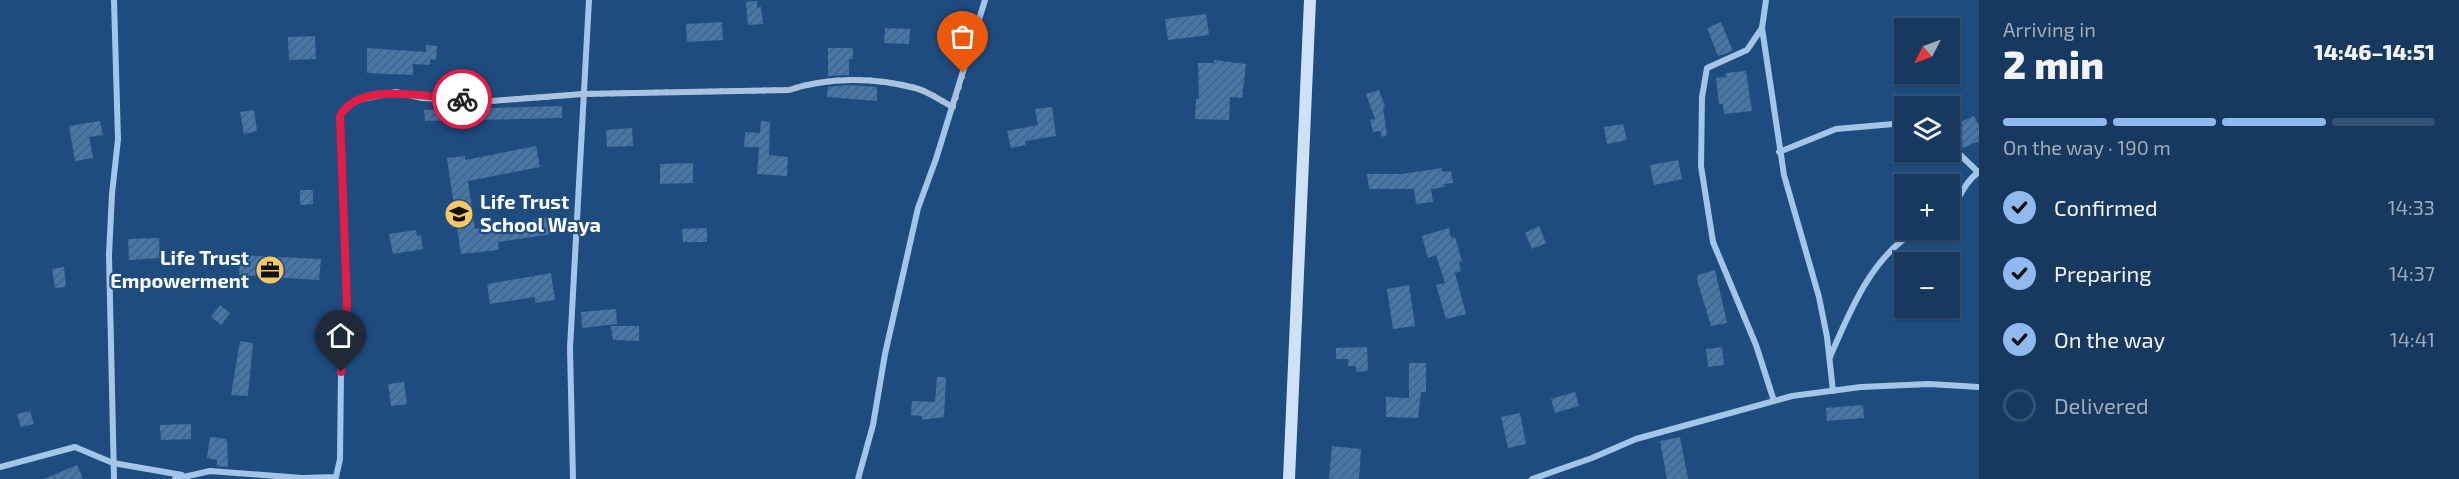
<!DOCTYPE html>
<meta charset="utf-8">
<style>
:root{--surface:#17395f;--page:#244468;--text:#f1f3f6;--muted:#9eacbd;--line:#365374;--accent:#90b9f0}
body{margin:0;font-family:"Exo 2",sans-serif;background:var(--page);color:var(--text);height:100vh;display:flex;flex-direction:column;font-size:22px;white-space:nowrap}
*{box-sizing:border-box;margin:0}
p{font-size:20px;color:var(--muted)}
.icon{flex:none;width:33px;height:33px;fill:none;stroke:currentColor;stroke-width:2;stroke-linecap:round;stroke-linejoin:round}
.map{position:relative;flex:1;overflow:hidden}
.drawer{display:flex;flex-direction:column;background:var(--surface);width:480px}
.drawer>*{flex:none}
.needle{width:39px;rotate:228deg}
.controls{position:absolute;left:1894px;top:18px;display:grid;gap:12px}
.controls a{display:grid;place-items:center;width:66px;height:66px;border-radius:0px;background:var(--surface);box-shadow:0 2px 4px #0004,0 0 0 2px var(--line);font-size:30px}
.pin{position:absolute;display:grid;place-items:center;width:51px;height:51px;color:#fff;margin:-62px -26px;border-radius:50% 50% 50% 0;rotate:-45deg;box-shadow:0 0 6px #0007}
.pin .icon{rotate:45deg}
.courier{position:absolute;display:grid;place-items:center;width:60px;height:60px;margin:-30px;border:4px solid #e11d48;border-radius:50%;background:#fff;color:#222;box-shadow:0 2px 8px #0007}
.headline em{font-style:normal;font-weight:800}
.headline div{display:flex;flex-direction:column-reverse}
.headline{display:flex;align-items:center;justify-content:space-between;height:102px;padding:0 24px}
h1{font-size:39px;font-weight:800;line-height:45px}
.bar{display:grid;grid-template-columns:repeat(4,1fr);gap:9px 6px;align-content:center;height:72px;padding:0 24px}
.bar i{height:8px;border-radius:4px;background:var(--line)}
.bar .active{background:var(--accent)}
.bar p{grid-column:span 4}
ol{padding:0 24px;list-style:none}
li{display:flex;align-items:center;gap:18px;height:66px}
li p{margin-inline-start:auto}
li .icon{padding:6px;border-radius:50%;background:var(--accent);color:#111;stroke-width:4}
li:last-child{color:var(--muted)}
li i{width:33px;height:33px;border:3px solid var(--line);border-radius:50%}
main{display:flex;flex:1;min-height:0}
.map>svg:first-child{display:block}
</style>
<main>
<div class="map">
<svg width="1979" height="479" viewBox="0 0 1979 479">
<defs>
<pattern id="building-hatch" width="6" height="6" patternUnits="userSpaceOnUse" patternTransform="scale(1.5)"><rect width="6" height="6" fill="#4776a9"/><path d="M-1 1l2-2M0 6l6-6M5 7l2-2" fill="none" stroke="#4a617a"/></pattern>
</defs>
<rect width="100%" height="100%" fill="#1f4c7f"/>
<g fill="url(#building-hatch)">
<polygon points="757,1 757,8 761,7 763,24 748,25 746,2"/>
<polygon points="1206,14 1209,35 1168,40 1165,19"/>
<polygon points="722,22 723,40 687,42 686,24"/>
<polygon points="1721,22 1733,51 1718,56 1707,28"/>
<polygon points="885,28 910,29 909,44 884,43"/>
<polygon points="315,36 316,59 289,60 288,37"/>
<polygon points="426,45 437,46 436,60 430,59 430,65 413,64 413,75 367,73 367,48 426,52"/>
<polygon points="828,48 853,48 853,59 849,59 849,75 828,76"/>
<polygon points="1214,60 1246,64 1242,98 1230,97 1229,120 1195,119 1196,99 1199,99 1198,63 1214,63"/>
<polygon points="1746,71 1752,111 1724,114 1723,104 1719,104 1716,78 1727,77 1725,73"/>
<polygon points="849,85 877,87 877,101 827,97 828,87"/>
<polygon points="1379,90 1385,107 1383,108 1387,135 1382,137 1380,131 1373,132 1370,120 1375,119 1366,94"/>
<polygon points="562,106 562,118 425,121 424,110"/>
<polygon points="1052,107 1056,136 1025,141 1026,145 1011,148 1007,131 1038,125 1035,109"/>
<polygon points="254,110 257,131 244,134 240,112"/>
<polygon points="1974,116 1979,126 1979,141 1963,148 1956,124"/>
<polygon points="100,121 103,135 89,137 93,158 75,161 69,126"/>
<polygon points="761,121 770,122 769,155 788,157 787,176 757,174 759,147 744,147 745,132 760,133"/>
<polygon points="1623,124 1627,140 1607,144 1604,127"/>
<polygon points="632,128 633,146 607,147 606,130"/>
<polygon points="536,146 540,167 468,181 475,229 556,216 559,233 498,242 499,250 461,254 447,158 465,156 465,160"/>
<polygon points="1678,160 1682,179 1654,185 1650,165"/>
<polygon points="693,163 693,183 660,184 660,164"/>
<polygon points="1442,168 1442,172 1451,171 1453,183 1444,184 1445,187 1431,189 1433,202 1416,204 1414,189 1369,189 1367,174 1401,174"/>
<polygon points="300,190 313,190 313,204 300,205"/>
<polygon points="1539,226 1546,243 1532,249 1525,233"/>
<polygon points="707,228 707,242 683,242 682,229"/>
<polygon points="1449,228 1451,238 1455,237 1462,261 1459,262 1461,271 1455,273 1466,314 1446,319 1436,285 1445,283 1436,255 1428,258 1422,236"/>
<polygon points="416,230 417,236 421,235 423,249 393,254 389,234"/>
<polygon points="159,238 160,258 129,260 128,239"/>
<polygon points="240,255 321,259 319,280 239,275"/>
<polygon points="64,267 66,287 55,288 52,269"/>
<polygon points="1715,270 1727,323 1711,326 1697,280 1698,275"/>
<polygon points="551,273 555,300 535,303 535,297 490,304 487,284"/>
<polygon points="1409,285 1415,326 1393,329 1387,289"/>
<polygon points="220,305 230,313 221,325 211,317"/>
<polygon points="616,309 617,324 582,328 581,312"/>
<polygon points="611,326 639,326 639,341 613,340"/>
<polygon points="240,341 253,343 248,396 231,395"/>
<polygon points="1367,347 1368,371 1356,372 1356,366 1348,366 1348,359 1336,359 1336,348"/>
<polygon points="1722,347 1724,365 1708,367 1706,349"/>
<polygon points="1409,363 1426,363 1426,392 1421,392 1418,418 1386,417 1386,397 1409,398"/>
<polygon points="937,377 946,377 944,417 922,420 922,416 911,415 912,401 935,402"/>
<polygon points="404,382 407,404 391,406 388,384"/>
<polygon points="1575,392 1579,406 1555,413 1551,399"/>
<polygon points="1863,405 1864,418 1827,421 1826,408"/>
<polygon points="30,411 34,424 21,427 17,414"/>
<polygon points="1520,413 1526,444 1508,448 1501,417"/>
<polygon points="191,424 191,439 161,440 160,425"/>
<polygon points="210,437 227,439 228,467 217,466 217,460 207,458"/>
<polygon points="1680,437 1688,479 1667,479 1660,441"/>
<polygon points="1332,446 1361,449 1359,479 1329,479"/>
<polygon points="77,465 83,479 44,479"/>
</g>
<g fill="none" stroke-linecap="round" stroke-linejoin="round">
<g stroke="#a3c5e8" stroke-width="6">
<polyline points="1766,0 1762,28 1747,50 1707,68 1702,97 1701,166 1713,242 1756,345 1774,401"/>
<polyline points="1762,28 1784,175 1819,297 1827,337 1833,391"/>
<polyline points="1950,145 1978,172"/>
<polyline points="1779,152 1836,129 1905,123"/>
<path d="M1950,211c10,-13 15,-30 29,-39"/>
<path d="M1830,357c20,-46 42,-102 88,-127"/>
<polyline points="0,467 75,447 113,463 182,475"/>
<polyline points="114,479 109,255 112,194 118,139 114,0"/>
<path d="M175,479l35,-8 92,7 34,-1 4,-18 1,-87 6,-68 -7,-188 5,-8 12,-8 39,-8 26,6 70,3 91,-7 206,-4c39,-13 85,-13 126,-2 13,3 26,13 38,19"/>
<polyline points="573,479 570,348 589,0"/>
<polyline points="858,479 873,425 885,354 918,208 936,159 985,0"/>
<polyline points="1532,479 1592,458 1636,439 1792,396 1861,387 1929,384 1979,387"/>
</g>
<polyline stroke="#cee1f6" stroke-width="12" points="1289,479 1310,0"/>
</g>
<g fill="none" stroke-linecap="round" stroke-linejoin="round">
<path stroke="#b1c0d2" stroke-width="6" stroke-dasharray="0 10.8" d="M462,99l30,2 91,-7 206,-4c39,-13 85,-13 126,-2 13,3 26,13 38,19l10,-34"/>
<path stroke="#e11d48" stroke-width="8" d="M341,372l6,-68 -7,-188c19,-36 89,-18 122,-17"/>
</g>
<defs>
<g id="school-disc" transform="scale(1.5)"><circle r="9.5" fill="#f7c762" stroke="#1f4c7f"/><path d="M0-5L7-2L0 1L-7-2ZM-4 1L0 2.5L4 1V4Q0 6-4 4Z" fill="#111"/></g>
<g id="office-disc" transform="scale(1.5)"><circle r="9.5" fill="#f7c762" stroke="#1f4c7f"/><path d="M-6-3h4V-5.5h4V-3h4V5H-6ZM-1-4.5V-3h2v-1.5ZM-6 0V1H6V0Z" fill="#111"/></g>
</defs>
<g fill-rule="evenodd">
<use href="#school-disc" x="459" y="214"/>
<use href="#office-disc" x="270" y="270"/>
</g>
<g text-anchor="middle" stroke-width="4.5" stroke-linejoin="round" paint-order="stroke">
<g font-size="20" font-weight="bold" fill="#fff" stroke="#1f4c7f" text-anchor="start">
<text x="480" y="209">Life Trust<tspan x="480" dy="23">School Waya</tspan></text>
<text x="249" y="265" text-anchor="end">Life Trust<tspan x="249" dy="23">Empowerment</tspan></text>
</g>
</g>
</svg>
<div class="controls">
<a><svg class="needle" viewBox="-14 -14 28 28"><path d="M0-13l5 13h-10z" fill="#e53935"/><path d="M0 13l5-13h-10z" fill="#9eacbd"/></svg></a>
<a><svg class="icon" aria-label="layers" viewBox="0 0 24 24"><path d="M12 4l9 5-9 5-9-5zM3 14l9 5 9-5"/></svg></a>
<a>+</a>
<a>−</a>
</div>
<div class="pin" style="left:963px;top:73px;background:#ea580c"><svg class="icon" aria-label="bag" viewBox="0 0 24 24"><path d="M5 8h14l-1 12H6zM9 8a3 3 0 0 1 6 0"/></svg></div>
<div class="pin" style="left:341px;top:372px;background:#1f2937"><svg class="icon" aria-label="home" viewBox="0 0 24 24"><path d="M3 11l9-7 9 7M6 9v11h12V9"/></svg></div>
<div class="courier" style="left:462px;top:99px"><svg class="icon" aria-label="bike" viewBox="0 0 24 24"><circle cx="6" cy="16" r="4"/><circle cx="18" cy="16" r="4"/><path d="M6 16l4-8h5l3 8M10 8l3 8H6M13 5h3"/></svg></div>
</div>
<section class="drawer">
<div class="headline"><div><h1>2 min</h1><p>Arriving in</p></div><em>14:46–14:51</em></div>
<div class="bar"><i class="active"></i><i class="active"></i><i class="active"></i><i></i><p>On the way · 190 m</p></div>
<ol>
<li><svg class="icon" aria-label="check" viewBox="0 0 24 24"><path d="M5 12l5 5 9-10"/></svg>Confirmed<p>14:33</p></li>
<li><svg class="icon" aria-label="check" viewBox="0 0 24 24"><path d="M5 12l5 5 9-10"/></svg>Preparing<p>14:37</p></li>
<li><svg class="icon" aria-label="check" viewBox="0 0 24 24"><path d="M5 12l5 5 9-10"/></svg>On the way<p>14:41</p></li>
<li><i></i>Delivered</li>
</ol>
</section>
</main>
